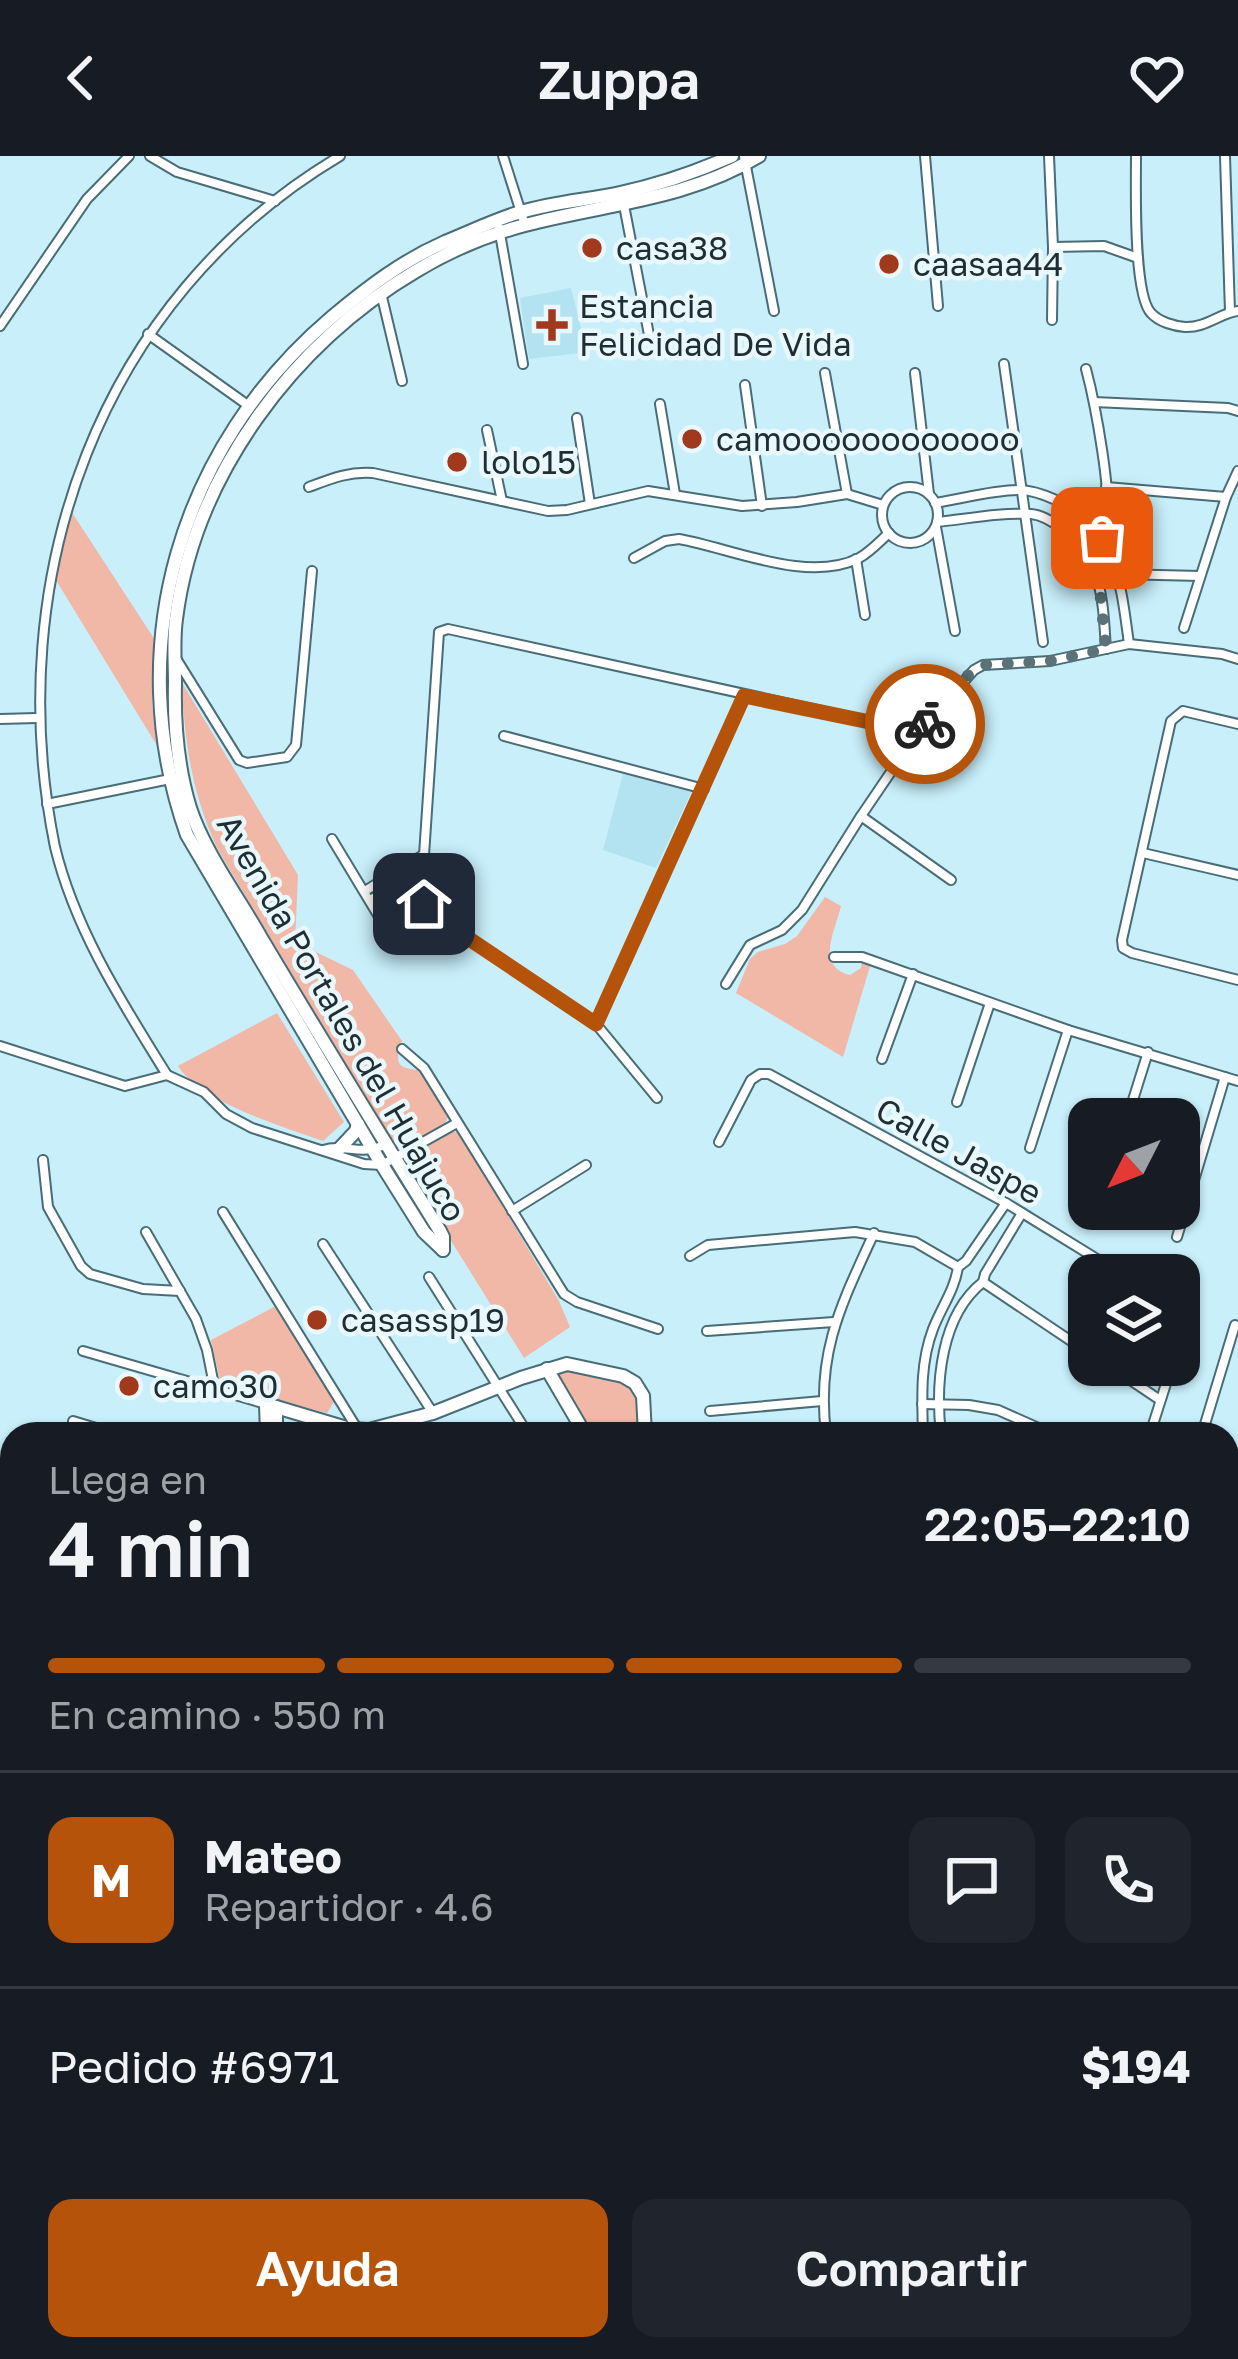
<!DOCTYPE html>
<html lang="es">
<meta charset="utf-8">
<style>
:root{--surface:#171b24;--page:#20242c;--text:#f1f3f6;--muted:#9ea1a6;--line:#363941;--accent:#b45309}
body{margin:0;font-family:"Golos Text",sans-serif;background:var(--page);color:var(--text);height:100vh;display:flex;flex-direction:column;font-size:45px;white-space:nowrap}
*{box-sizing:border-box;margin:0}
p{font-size:39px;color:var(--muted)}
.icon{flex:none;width:66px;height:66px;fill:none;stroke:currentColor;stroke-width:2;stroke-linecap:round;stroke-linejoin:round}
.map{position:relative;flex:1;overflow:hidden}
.side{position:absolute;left:0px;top:1266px;width:1239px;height:939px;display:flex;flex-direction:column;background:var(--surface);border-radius:36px 36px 0 0;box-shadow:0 3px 9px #0004}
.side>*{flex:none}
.needle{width:78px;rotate:228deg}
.buttons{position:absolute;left:1068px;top:942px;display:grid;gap:24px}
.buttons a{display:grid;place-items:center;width:132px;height:132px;border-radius:24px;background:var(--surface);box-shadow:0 3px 9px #0004;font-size:60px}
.pin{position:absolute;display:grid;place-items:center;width:102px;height:102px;color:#fff;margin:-51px;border-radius:24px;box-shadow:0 6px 18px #0006}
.courier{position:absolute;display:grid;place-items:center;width:120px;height:120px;margin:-60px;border:9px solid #b45309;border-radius:50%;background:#fff;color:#222;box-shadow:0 3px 15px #0007}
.overview em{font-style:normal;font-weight:600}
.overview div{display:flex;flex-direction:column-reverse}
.overview{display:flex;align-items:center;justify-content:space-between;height:204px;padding:0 48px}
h1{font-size:78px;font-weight:600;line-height:90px}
.bar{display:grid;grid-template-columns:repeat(4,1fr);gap:18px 12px;align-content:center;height:144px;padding:0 48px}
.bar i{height:15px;border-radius:9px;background:var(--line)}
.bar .selected{background:var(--accent)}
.bar p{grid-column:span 4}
.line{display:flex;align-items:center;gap:30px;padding:0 48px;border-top:3px solid var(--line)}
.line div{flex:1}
.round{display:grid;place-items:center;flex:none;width:126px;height:126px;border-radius:24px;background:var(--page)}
.cta{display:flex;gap:24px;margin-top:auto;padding:24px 48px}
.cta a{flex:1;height:138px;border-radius:24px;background:var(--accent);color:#fff;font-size:48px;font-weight:600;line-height:138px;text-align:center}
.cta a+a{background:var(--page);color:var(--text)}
header{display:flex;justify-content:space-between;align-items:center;height:156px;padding:0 48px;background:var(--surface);font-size:54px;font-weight:600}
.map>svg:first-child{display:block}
</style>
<header><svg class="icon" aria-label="back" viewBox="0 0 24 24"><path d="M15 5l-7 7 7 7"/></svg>Zuppa<svg class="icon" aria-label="heart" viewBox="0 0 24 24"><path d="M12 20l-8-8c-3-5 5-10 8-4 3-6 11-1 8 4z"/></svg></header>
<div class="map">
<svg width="1238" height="2203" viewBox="0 0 1238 2203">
<rect width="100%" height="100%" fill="#c8effa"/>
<g fill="#b3e2f0">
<polygon points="571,132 587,196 529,203 520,142"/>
<polygon points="623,618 692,634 656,712 603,694"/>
<polygon points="479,2193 532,2193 561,2203 475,2203"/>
<polygon points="567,2193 658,2193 654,2203 564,2203"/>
</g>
<g fill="#f1b8a8">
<polygon points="71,355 155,484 152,550 159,593 51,416"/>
<path d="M181,525l117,194 -3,67 58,28 49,71c-8,22 -5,28 19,29l27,46 -3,8 -45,26 -7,-4 -176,-298c-27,-61 -31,-102 -36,-167z"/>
<path d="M825,741l16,9c-6,25 -26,60 9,69l11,-7 1,-8 9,3 -28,94 -107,-64 14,-34 8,-7 27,-8 12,-8z"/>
<path d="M277,857l67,109 -21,19c-41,-15 -121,-38 -145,-75z"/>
<polygon points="451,976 457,976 461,980 559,1145 570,1171 524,1202 402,1006"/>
<polygon points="276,1150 334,1246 327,1257 221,1229 211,1184"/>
<path d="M587,1215c52,16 47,8 54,63h-53l-31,-58 5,-4z"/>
<polygon points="1227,2066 1238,2073 1238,2120 1227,2117"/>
</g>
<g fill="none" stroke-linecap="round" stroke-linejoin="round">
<g stroke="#496c76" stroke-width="12">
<g id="street">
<polyline points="150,0 177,16 275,45"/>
<polyline points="503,0 525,69"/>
<polyline points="744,0 774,155"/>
<polyline points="925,0 938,150"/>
<polyline points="1049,0 1053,91 1052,164"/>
<path d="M1136,0c0,30 -3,138 15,157 8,9 23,13 34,14 21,1 35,-14 53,-16"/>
<polyline points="1225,0 1230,156"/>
<polyline points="623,44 650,184"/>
<polyline points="499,72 523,208"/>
<polyline points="1053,91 1104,90 1138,102"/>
<polyline points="381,137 402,225"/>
<polyline points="0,170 87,43 129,0"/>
<polyline points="148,178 249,250"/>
<polyline points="1004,208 1043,486"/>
<polyline points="825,217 847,338"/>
<polyline points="915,217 929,338"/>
<polyline points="745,229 762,350"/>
<polyline points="1094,246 1228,252 1238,255"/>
<polyline points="660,248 675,338"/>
<polyline points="577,262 590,348"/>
<polyline points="487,274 502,345"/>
<path d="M309,331c21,-8 40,-16 64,-14l175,38 19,-1 81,-19 94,15 55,-4 50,-8 36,11"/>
<polyline points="1106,331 1226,341"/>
<circle cx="910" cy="359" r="28"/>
<path d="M935,347c27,-4 57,-13 84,-13 13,0 26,5 37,10 61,29 65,85 73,144"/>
<path d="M937,366c30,-3 63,-10 94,-8 11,1 24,9 33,16 39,30 39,74 42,119"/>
<polyline points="936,371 955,475"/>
<path d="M1085,395c8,-6 17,-11 20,-20 10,-27 -11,-132 -19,-162"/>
<path d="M634,402l31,-17 14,-2c52,9 129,45 180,19 11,-6 20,-16 30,-25"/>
<polyline points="856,403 865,459"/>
<polyline points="1118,418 1200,420"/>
<polyline points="1184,472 1226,341 1238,315"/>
<polyline points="177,504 239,604 247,607 287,601 296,589 312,415"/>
<polyline points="0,563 37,562"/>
<polyline points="1238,568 1183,555 1171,565 1122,784 1123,792 1132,797 1238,824"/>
<polyline points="504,580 704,633"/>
<polyline points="47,648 175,622"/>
<polyline points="861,660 951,724"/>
<polyline points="332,683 396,789"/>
<polyline points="1143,697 1238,719"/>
<polyline points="365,735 423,699"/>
<polyline points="370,744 423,714"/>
<polyline points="834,801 862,801 1068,874 1238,925"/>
<polyline points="726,828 750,789 782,774 802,754 861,660 918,576 974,514 983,509 1050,505 1129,488 1222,498 1238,503"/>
<polyline points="596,868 744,540"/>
<polyline points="0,890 125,930 167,919 204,936 226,958 252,972 364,1008 382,1009 457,967"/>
<polyline points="402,893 424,912 564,1138 577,1146 658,1173"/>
<polyline points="882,903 913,818"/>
<path d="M167,919c-44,-71 -92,-145 -112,-228 -55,-269 44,-548 285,-691"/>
<polyline points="657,942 596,868 435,760 427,752 423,742 423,714 439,476 448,473 918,576"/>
<polyline points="957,946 990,847"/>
<polyline points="1127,963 1148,896"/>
<polyline points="719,986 751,924 760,918 769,918 1006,1047 1123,1119"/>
<polyline points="1030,992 1068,874"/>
<path d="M323,994c23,-7 38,7 63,-6"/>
<polyline points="43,1004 48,1051 81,1110 90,1118 143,1133 180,1135"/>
<polyline points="512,1055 586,1009"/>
<polyline points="223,1056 358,1274"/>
<polyline points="146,1076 196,1163 207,1194 215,1234"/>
<polyline points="1177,1081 1225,921"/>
<polyline points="323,1088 433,1257"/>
<polyline points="690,1100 708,1089 855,1076 915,1086 958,1111"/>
<polyline points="429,1121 528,1278"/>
<polyline points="983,1126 1089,1197"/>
<polyline points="1179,1154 1185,1163 1179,1188"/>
<polyline points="707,1175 834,1166"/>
<polyline points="83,1195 266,1248"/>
<polyline points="1108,1209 1160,1244"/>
<polyline points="922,1248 969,1249 998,1254 1052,1278"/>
<polyline points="710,1255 822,1245"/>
<polyline points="73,1265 116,1278"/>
<path d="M826,1278c-10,-81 15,-129 48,-201"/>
<path d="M923,1278c-1,-36 -3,-71 10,-105 8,-21 22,-40 25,-62l8,-6 40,-58"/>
<path d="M941,1278c-6,-51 0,-119 42,-152l2,-8 37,-61"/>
<polyline points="1150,1278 1172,1209"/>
<polyline points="1202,1278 1235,1169"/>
<polyline points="1227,1414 1238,1382"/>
<polyline points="1227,1538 1238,1541"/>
<polyline points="0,1786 12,1789"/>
<polyline points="0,1892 12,1853"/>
<polyline points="0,2042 12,2045"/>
<polyline points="1227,2059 1238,2066"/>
<polyline points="0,2092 12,2095"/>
<polyline points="1227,2122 1238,2124"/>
<polyline points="0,2187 12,2132"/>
<polyline points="773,2193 783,2203"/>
<polyline points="1225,2193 1238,2196"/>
<polyline points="269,2203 273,2193"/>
<polyline points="337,2203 341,2193"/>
<polyline points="400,2203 404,2193"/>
<polyline points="465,2203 469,2193"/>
<polyline points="659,2203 663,2193"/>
<polyline points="857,2203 861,2193"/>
</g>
</g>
<g stroke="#496c76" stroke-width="16">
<g id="secondary">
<polyline points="340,992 356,975 358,968"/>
<path d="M443,1094v-13l-3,-6c-61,-98 -121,-196 -180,-295 -22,-39 -56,-85 -70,-128 -12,-39 -16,-84 -15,-125 0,-21 -2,-43 1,-64 18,-143 117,-276 240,-348 33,-20 71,-36 109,-46 79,-21 162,-25 234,-69"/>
<path d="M443,1094l-19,-18 -42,-67 -195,-330c-67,-189 -7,-389 145,-518 36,-30 70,-56 113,-75 25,-10 51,-23 76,-30 33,-10 66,-12 99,-19 38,-8 76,-21 112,-37"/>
<polyline points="547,1213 585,1278"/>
<polyline points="267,1278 266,1248 350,1273 369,1274 433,1257 521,1222 567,1208 623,1220 635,1227 643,1240 645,1278"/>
<polyline points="276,1278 276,1251"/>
<polyline points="1227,1591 1238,1594"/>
<polyline points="1227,1624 1238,1627"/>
<polyline points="1227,1771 1238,1742"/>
<polyline points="1227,1803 1238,1774"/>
<polyline points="1227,1913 1238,1920"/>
<polyline points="1227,1927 1238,1934"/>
<polyline points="1058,2203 1062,2193"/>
<polyline points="1069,2203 1073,2193"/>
</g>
</g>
<use href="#street" stroke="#fff" stroke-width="8"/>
<use href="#secondary" stroke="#fff" stroke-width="12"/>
</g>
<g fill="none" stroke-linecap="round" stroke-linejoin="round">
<polyline stroke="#5a7278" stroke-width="12" stroke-dasharray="0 21.6" points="925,568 966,521 983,509 1050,505 1106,493 1099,425 1085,395 1102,382"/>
<polyline stroke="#b45309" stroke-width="15" points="424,748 435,760 596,868 744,540 918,576 925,568"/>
</g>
<g fill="#a1391d" stroke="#e8f8fc" stroke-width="4.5">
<circle cx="592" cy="92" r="12"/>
<circle cx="889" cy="108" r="12"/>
<path d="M546 151h12v12h12v12h-12v12h-12v-12h-12v-12h12z"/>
<circle cx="692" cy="283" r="12"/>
<circle cx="457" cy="306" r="12"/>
<circle cx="317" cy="1164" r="12"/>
<circle cx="129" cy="1230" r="12"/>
</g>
<g text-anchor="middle" stroke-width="9" stroke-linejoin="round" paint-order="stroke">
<g font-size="33" fill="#1f2e32" stroke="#e8f8fc" text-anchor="start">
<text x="616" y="104">casa38</text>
<text x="913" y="120">caasaa44</text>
<text x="579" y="162">Estancia<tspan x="579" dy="38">Felicidad De Vida</tspan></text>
<text x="716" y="295">camoooooooooooo</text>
<text x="481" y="318">lolo15</text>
<text x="341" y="1176">casassp19</text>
<text x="153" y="1242">camo30</text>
</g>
<g font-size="33" fill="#1f2e32" stroke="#e8f8fc">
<text transform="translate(342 862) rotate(60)" y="12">Avenida Portales del Huajuco</text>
<text transform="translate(959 995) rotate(29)" y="12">Calle Jaspe</text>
</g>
</g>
</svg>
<div class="buttons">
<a><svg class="needle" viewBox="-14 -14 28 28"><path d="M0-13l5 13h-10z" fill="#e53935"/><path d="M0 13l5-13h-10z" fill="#9ea1a6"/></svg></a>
<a><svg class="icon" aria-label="layers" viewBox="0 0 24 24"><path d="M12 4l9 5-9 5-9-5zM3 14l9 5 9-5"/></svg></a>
</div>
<div class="pin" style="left:1102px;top:382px;background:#ea580c"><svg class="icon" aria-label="bag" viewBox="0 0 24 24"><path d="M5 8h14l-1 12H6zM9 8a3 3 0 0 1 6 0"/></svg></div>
<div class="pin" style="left:424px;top:748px;background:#1f2937"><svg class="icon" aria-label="home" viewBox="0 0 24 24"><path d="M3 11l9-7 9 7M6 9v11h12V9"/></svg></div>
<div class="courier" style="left:925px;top:568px"><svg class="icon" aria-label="bike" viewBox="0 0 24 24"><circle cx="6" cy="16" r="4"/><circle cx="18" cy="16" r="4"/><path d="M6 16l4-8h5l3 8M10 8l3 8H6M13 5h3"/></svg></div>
<section class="side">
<div class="overview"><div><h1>4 min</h1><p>Llega en</p></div><em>22:05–22:10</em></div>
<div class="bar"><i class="selected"></i><i class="selected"></i><i class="selected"></i><i></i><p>En camino · 550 m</p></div>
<div class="line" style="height:216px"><b class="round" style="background:var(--accent);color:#fff">M</b><div><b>Mateo</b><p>Repartidor · 4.6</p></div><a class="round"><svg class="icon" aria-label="chat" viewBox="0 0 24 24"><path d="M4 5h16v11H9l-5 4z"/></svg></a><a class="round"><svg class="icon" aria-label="phone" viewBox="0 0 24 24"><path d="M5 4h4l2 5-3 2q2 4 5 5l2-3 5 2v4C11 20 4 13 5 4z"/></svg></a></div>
<div class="line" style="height:156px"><div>Pedido #6971</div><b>$194</b></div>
<div class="cta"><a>Ayuda</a><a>Compartir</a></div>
</section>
</div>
